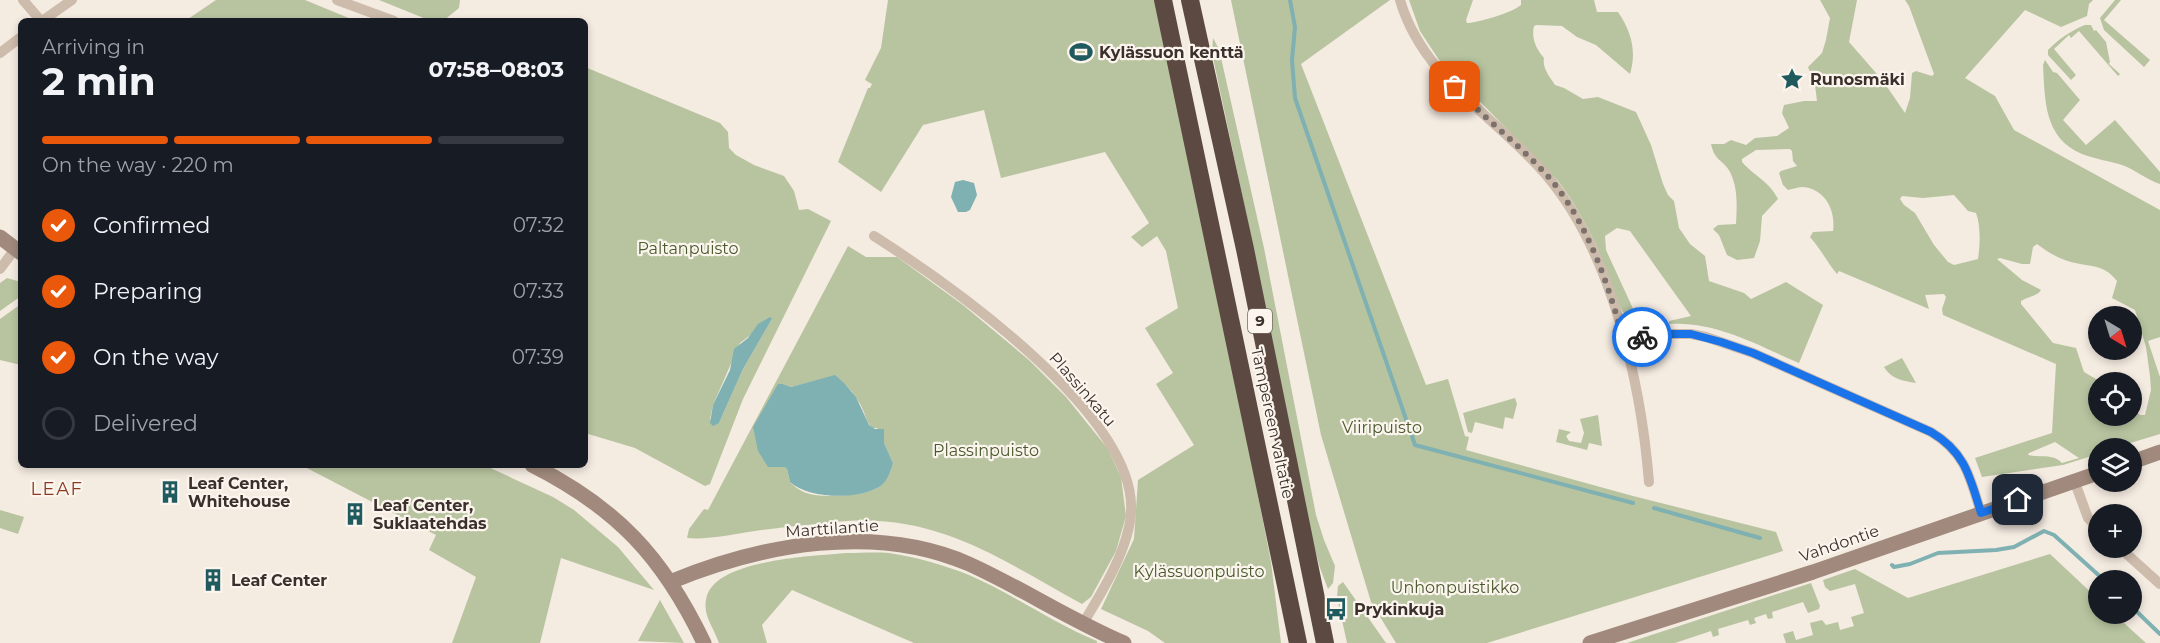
<!DOCTYPE html>
<meta charset="utf-8">
<style>
:root{--surface:#171b24;--page:#242831;--text:#f1f3f6;--muted:#9ea1a6;--line:#363941;--accent:#ea580c}
body{margin:0;font-family:Montserrat,sans-serif;background:var(--page);color:var(--text);height:100vh;display:flex;flex-direction:column;font-size:22px;white-space:nowrap}
*{box-sizing:border-box;margin:0}
p{font-size:20px;color:var(--muted)}
.icon{flex:none;width:33px;height:33px;fill:none;stroke:currentColor;stroke-width:2;stroke-linecap:round;stroke-linejoin:round}
.map{position:relative;flex:1;overflow:hidden}
.details{position:absolute;left:18px;top:18px;width:570px;height:450px;display:flex;flex-direction:column;background:var(--surface);border-radius:9px;box-shadow:0 3px 9px #0003}
.details>*{flex:none}
.needle{width:39px;rotate:142deg}
.fabs{position:absolute;left:2088px;top:306px;display:grid;gap:12px}
.fabs a{display:grid;place-items:center;width:54px;height:54px;border-radius:50%;background:var(--surface);box-shadow:0 3px 9px #0003;font-size:30px}
.pin{position:absolute;display:grid;place-items:center;width:51px;height:51px;color:#fff;margin:-26px;border-radius:12px;box-shadow:0 3px 9px #0006}
.courier{position:absolute;display:grid;place-items:center;width:60px;height:60px;margin:-30px;border:4px solid #1a73e8;border-radius:50%;background:#fff;color:#222;box-shadow:0 2px 8px #0007}
.headline em{font-style:normal;font-weight:700}
.headline div{display:flex;flex-direction:column-reverse}
.headline{display:flex;align-items:center;justify-content:space-between;height:102px;padding:0 24px}
h1{font-size:39px;font-weight:700;line-height:45px}
.bar{display:grid;grid-template-columns:repeat(4,1fr);gap:9px 6px;align-content:center;height:72px;padding:0 24px}
.bar i{height:8px;border-radius:4px;background:var(--line)}
.bar .active{background:var(--accent)}
.bar p{grid-column:span 4}
ol{padding:0 24px;list-style:none}
li{display:flex;align-items:center;gap:18px;height:66px}
li p{margin-inline-start:auto}
li .icon{padding:6px;border-radius:50%;background:var(--accent);color:#fff;stroke-width:4}
li:last-child{color:var(--muted)}
li i{width:33px;height:33px;border:3px solid var(--line);border-radius:50%}
.map>svg:first-child{display:block}
</style>
<div class="map">
<svg width="2160" height="643" viewBox="0 0 2160 643">
<rect width="100%" height="100%" fill="#f4ebe1"/>
<g fill="#b8c4a0" fill-rule="evenodd">
<polygon points="216,0 305,0 356,21 185,21"/>
<polygon points="379,0 460,0 459,8 443,21 431,21"/>
<polygon points="888,0 1156,0 1200,201 1271,562 1281,643 1165,643 1148,631 1101,609 1134,539 1138,480 1194,445 1156,384 1173,373 1145,328 1178,308 1166,251 1157,236 1142,247 1131,237 1149,223 1105,152 1001,178 984,110 923,125 881,192 838,162 868,88 870,88 872,84 865,80 881,48"/>
<polygon points="1231,0 1390,0 1301,64 1426,385 1448,379 1465,436 1469,437 1466,450 1633,496 1776,532 1783,551 1487,643 1396,643 1371,602 1321,435"/>
<path d="M1409,0h64l-7,20 1,3h2c14,-2 42,-10 52,-18v-5h73l3,12h21c13,19 19,39 12,62l-34,-29 -19,-8 -15,-11 -25,-1 -3,1c-3,12 2,23 10,32 -2,10 6,19 11,27l9,3 19,11 15,-2 38,15 15,33 12,39 5,11 6,6 5,27 11,16 15,12 4,25 35,12 7,6 35,-17 37,23 -24,58c-42,-18 -83,-42 -130,-39v-3l22,-5 -61,-85 -13,-3 -12,8 1,14 35,76 21,-3 -3,5c-9,2 -19,4 -26,-3 -18,-18 -26,-53 -35,-76 -11,-24 -24,-47 -40,-68l-119,-121 -19,-29z"/>
<path d="M1820,0h37l-8,42 34,39 22,32 5,-15 2,-25 4,-2 16,5 2,-2 -25,-68 -4,-6h188l-4,4 -2,12 -26,11 -36,-17 -60,68 30,18 19,34 146,80v127l-12,4 12,36v57l-46,14h-16v6l-35,11 -81,12 -7,-19 77,-25 4,-69 -113,-49 -1,-6 4,-12 -2,-3 -19,1 4,14 -90,-38 -2,3c-10,-12 -17,-26 -27,-37l3,-5 20,-1c3,-21 -8,-42 -30,-44 -5,0 -10,2 -15,3l-5,-5 -4,-12 2,-2 16,-5 -4,-5 -1,-10 -2,-2 -34,1 -14,9v3c12,14 27,19 36,37l-16,17 -2,25 -6,17 -17,2 -10,-5 -8,-20 -6,-6 5,-4 18,-1c1,-18 2,-36 -6,-52 -7,-13 -15,-10 -19,-28h13l7,-4 15,5 9,-7 22,-2 12,-8 -7,-15 2,-8 20,-4h13l-2,-16 -7,-18 14,-14 4,-13 4,-22zM1954,195l14,16 8,2c5,13 4,32 2,46l-24,6 -6,-3 -14,-17 -19,-32 -11,-8 -4,-6 2,-3 21,2zM2037,244c9,7 22,15 34,18 19,5 33,2 46,19l-5,17 23,12 11,37 4,29 1,14 -6,25h-5l-8,-7v8h-17l-1,5 -6,3 -3,-8h-7v-34h3l-17,-10 -8,-24 -23,-5 -32,-39v-3c6,-4 17,-5 20,-11l-19,-10 -25,-21 3,-1 22,6h8l3,-17zM2055,442l24,16 -17,5c-9,-10 -22,-5 -34,-8l1,-2z"/>
<polygon points="2115,0 2121,0 2104,20 2150,60 2144,67 2104,30 2100,18"/>
<path d="M2085,25h6l3,6 2,-1 10,12 4,20 -1,2 11,10 -2,2 -39,-45 -8,7 -2,-3 -15,14 22,26 -5,5 -23,-25v-5c11,-11 22,-19 37,-25z"/>
<polygon points="1213,38 1219,49 1264,248 1316,515 1324,540 1335,566 1333,583 1328,589 1320,568 1310,531 1254,251 1212,53"/>
<path d="M2045,60l8,12 4,1 23,27 -17,20 23,25 29,-25 45,52v12c-13,-4 -24,-14 -38,-19 -13,-4 -27,-6 -40,-11 -38,-16 -37,-53 -39,-89z"/>
<path d="M585,67l135,56 8,9 1,16 7,7 18,10 30,11 10,15 5,19 9,-1 23,12 -88,178 -33,85 -5,2 -70,-38 -50,-15zM772,319l-29,50 -24,54 -9,-4 3,-14 27,-62z"/>
<path d="M848,246l18,11h31l66,48 66,55 37,37 42,52 13,28 5,39 -10,35 -25,46 -9,7c-84,-46 -146,-92 -246,-82 -27,3 -54,5 -81,9 -21,3 -47,9 -68,7l2,-9 15,-20 4,1zM834,376c13,8 23,20 29,34 3,7 4,13 9,18h5l16,35c-2,10 -6,17 -14,24 -12,9 -54,11 -69,7 -8,-2 -14,-6 -20,-12l-3,-13 -3,-2h-16l15,-83 8,3z"/>
<polygon points="7,278 21,282 21,296 0,311 0,283"/>
<polygon points="21,304 21,365 0,360 0,319"/>
<path d="M1902,358l14,25c-13,-2 -25,-4 -32,-16z"/>
<polygon points="1515,398 1517,404 1513,419 1505,417 1503,429 1475,422 1472,433 1468,432 1463,413"/>
<polygon points="1598,415 1602,446 1589,443 1587,450 1556,442 1559,429 1571,432 1566,436 1569,441 1581,443 1584,433 1580,419"/>
<polygon points="301,465 484,465 553,497 574,510 618,547 654,590 561,558 540,643 452,643 476,577 429,550 436,535"/>
<polygon points="0,510 24,517 18,534 0,528"/>
<path d="M847,553c13,0 28,-1 42,0 27,4 55,12 80,22 44,19 84,48 128,66v2h-183l-122,-53 -30,35 5,18h-48c-5,-15 -16,-27 -13,-43 5,-41 109,-44 141,-47z"/>
<polygon points="2050,554 2098,599 2098,614 2114,614 2146,643 1786,643 1783,634 1793,631 1796,640 1813,635 1810,623 1822,620 1826,625 1838,622 1840,630 1854,626 1851,617 1864,613 1855,584 1830,591 1825,587 1823,580 1855,569 1908,598"/>
<polygon points="1343,582 1386,643 1347,643 1337,597 1338,586"/>
<polygon points="1811,583 1820,606 1819,609 1808,613 1803,602 1772,612 1773,618 1768,619 1766,614 1754,618 1756,623 1750,625 1748,620 1718,629 1719,635 1713,637 1711,631 1675,643 1627,643"/>
<polygon points="660,600 684,643 638,641"/>
</g>
<g fill="#7fb0b2">
<polygon points="963,180 974,183 977,195 970,210 966,212 958,212 951,197 955,182"/>
<polygon points="770,317 772,319 743,369 719,423 713,426 710,423 713,405 730,370 734,349 748,338 758,324"/>
<path d="M835,375l10,9 11,13 13,28 6,4h9v14l9,20c-2,9 -6,19 -14,24 -20,13 -71,12 -89,-5l-3,-13 -3,-2h-16l-10,-16 -5,-24 25,-43h5l8,3z"/>
</g>
<g fill="none" stroke-linecap="round" stroke-linejoin="round">
<g stroke="#7fb0b2" stroke-width="4">
<polyline points="1290,0 1295,27 1292,60 1295,98 1415,445 1633,503"/>
<polyline points="1654,508 1760,538"/>
<polyline points="1892,565 1894,567 1910,564 1938,553 1996,550 2014,547 2044,531 2054,535 2104,580"/>
<polyline points="2132,607 2160,634"/>
</g>
<g stroke="#cdbbac" stroke-width="10">
<polyline points="23,0 41,21"/>
<polyline points="337,0 394,21"/>
<path d="M1400,0c23,79 97,117 147,176 65,77 94,207 102,306"/>
<polyline points="42,21 72,0"/>
<polyline points="0,53 21,37"/>
<path d="M874,236c75,48 263,179 257,276 -2,37 -30,82 -49,113"/>
<polyline points="0,269 15,249"/>
<path d="M1624,339l41,-5h26l15,3 47,16 178,79c34,20 39,45 50,81"/>
<polyline points="2074,480 2088,518 2098,528"/>
<polyline points="2120,548 2160,584"/>
</g>
<g stroke="#a18a7d" stroke-width="15">
<polyline points="0,237 21,253"/>
<polyline points="2132,462 2160,452"/>
<path d="M532,465c85,43 131,92 172,178"/>
<path d="M670,582c92,-38 205,-59 299,-18 53,24 101,56 155,79"/>
<polyline points="1590,643 1813,572 2098,473"/>
</g>
<g stroke="#5c4a42" stroke-width="18">
<polyline points="1163,0 1298,643"/>
<polyline points="1190,0 1245,249 1325,643"/>
</g>
</g>
<g fill="none" stroke-linecap="round" stroke-linejoin="round">
<path stroke="#7c716b" stroke-width="6" stroke-dasharray="0 10.8" d="M1455,87c28,30 62,56 90,86 41,45 63,109 78,166l19,-2"/>
<path stroke="#1a73e8" stroke-width="8" d="M1642,337l23,-3h26l30,8 32,11 178,79c34,20 39,45 50,81l37,-13"/>
</g>
<defs>
<g id="stadium-bare" transform="scale(1.8)"><path d="M0-5a6.5 5 0 1 0 0 10a6.5 5 0 1 0 0-10ZM-3.5-1.8h7v3.6h-7Z" fill="#1f5a5e" stroke="#fbf5ee" stroke-width="2.5" paint-order="stroke"/></g>
<g id="sight-bare" transform="scale(1.8)"><path d="M0-6L1.8-2.2L6-1.7L2.9 1.2L3.7 5.4L0 3.3L-3.7 5.4L-2.9 1.2L-6-1.7L-1.8-2.2Z" fill="#1f5a5e" stroke="#fbf5ee" stroke-width="2.5" paint-order="stroke"/></g>
<g id="building-bare" transform="scale(1.8)"><path d="M-4-6H4V6H1V3H-1V6H-4ZM-2.5-4.3h1.7v1.8h-1.7ZM.8-4.3h1.7v1.8H.8ZM-2.5-1h1.7V.8h-1.7ZM.8-1h1.7V.8H.8Z" fill="#1f5a5e" stroke="#fbf5ee" stroke-width="2.5" paint-order="stroke"/></g>
<g id="bus-bare" transform="scale(1.8)"><path d="M-5-6H5V4H4V6H2V4H-2V6H-4V4H-5ZM-3.5-4V0h7V-4ZM-3.5 1.2v1.5H-2V1.2ZM2 1.2v1.5H3.5V1.2Z" fill="#1f5a5e" stroke="#fbf5ee" stroke-width="2.5" paint-order="stroke"/></g>
</defs>
<g fill-rule="evenodd">
<use href="#stadium-bare" x="1081" y="52"/>
<use href="#sight-bare" x="1792" y="79"/>
<use href="#building-bare" x="170" y="492"/>
<use href="#building-bare" x="355" y="514"/>
<use href="#building-bare" x="213" y="580"/>
<use href="#bus-bare" x="1336" y="609"/>
</g>
<g text-anchor="middle" stroke-width="4.5" stroke-linejoin="round" paint-order="stroke">
<rect fill="#fbf5ee" stroke="#756b66" stroke-width="1.5" x="1248" y="309" width="24" height="24" rx="4.5"/>
<g font-size="15" font-weight="bold" fill="#3b302b">
<text x="1260" y="326">9</text>
</g>
<g font-size="16" font-weight="bold" fill="#3b302b" stroke="#fbf5ee" text-anchor="start">
<text x="1099" y="58">Kylässuon kenttä</text>
<text x="1810" y="85">Runosmäki</text>
<text x="188" y="489">Leaf Center,<tspan x="188" dy="18">Whitehouse</tspan></text>
<text x="373" y="511">Leaf Center,<tspan x="373" dy="18">Suklaatehdas</tspan></text>
<text x="231" y="586">Leaf Center</text>
<text x="1354" y="615">Prykinkuja</text>
</g>
<g font-size="16" fill="#4a5a2e" stroke="#fbf5ee">
<text x="688" y="254">Paltanpuisto</text>
<text x="1382" y="433">Viiripuisto</text>
<text x="986" y="456">Plassinpuisto</text>
<text x="1199" y="577">Kylässuonpuisto</text>
<text x="1455" y="593">Unhonpuistikko</text>
</g>
<g font-size="16" fill="#3b302b" stroke="#fbf5ee">
<text transform="translate(1083 389) rotate(49)" y="6">Plassinkatu</text>
<text transform="translate(1273 423) rotate(78)" y="6">Tampereen valtatie</text>
<text transform="translate(832 528) rotate(-4)" y="6">Marttilantie</text>
<text transform="translate(1839 543) rotate(-19)" y="6">Vahdontie</text>
</g>
<g font-size="18" letter-spacing="1.5" fill="#8c3b22" stroke="#fbf5ee">
<text x="57" y="495">LEAF</text>
</g>
</g>
</svg>
<div class="fabs">
<a><svg class="needle" viewBox="-14 -14 28 28"><path d="M0-13l5 13h-10z" fill="#e53935"/><path d="M0 13l5-13h-10z" fill="#9ea1a6"/></svg></a>
<a><svg class="icon" aria-label="locate" viewBox="0 0 24 24"><circle cx="12" cy="12" r="6"/><path d="M12 2v4M12 18v4M2 12h4M18 12h4"/></svg></a>
<a><svg class="icon" aria-label="layers" viewBox="0 0 24 24"><path d="M12 4l9 5-9 5-9-5zM3 14l9 5 9-5"/></svg></a>
<a>+</a>
<a>−</a>
</div>
<div class="pin" style="left:1455px;top:87px;background:#ea580c"><svg class="icon" aria-label="bag" viewBox="0 0 24 24"><path d="M5 8h14l-1 12H6zM9 8a3 3 0 0 1 6 0"/></svg></div>
<div class="pin" style="left:2018px;top:500px;background:#1f2937"><svg class="icon" aria-label="home" viewBox="0 0 24 24"><path d="M3 11l9-7 9 7M6 9v11h12V9"/></svg></div>
<div class="courier" style="left:1642px;top:337px"><svg class="icon" aria-label="bike" viewBox="0 0 24 24"><circle cx="6" cy="16" r="4"/><circle cx="18" cy="16" r="4"/><path d="M6 16l4-8h5l3 8M10 8l3 8H6M13 5h3"/></svg></div>
<section class="details">
<div class="headline"><div><h1>2 min</h1><p>Arriving in</p></div><em>07:58–08:03</em></div>
<div class="bar"><i class="active"></i><i class="active"></i><i class="active"></i><i></i><p>On the way · 220 m</p></div>
<ol>
<li><svg class="icon" aria-label="check" viewBox="0 0 24 24"><path d="M5 12l5 5 9-10"/></svg>Confirmed<p>07:32</p></li>
<li><svg class="icon" aria-label="check" viewBox="0 0 24 24"><path d="M5 12l5 5 9-10"/></svg>Preparing<p>07:33</p></li>
<li><svg class="icon" aria-label="check" viewBox="0 0 24 24"><path d="M5 12l5 5 9-10"/></svg>On the way<p>07:39</p></li>
<li><i></i>Delivered</li>
</ol>
</section>
</div>
